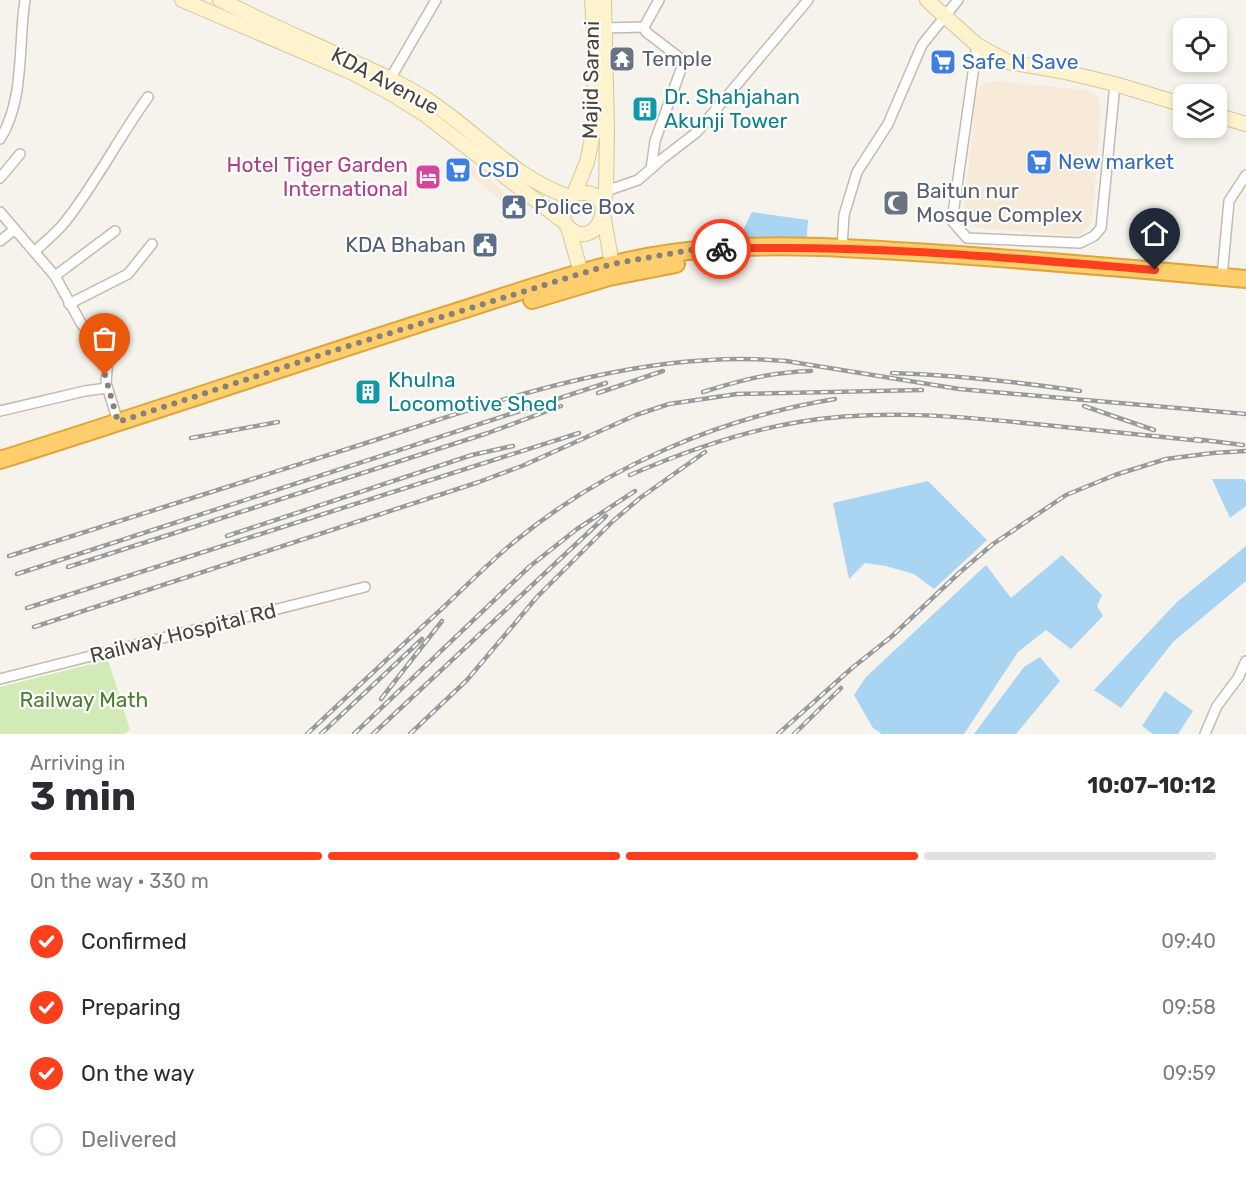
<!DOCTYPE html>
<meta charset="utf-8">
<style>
:root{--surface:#fff;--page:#f7f7f7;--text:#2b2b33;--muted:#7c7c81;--line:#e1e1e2;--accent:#fc3f1d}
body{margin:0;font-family:Rubik,sans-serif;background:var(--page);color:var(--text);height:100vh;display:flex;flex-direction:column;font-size:22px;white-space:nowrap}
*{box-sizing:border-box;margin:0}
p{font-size:20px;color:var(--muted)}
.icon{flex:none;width:33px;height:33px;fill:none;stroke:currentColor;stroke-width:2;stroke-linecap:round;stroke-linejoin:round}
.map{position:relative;height:734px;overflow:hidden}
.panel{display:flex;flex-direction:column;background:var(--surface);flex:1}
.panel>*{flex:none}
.tools{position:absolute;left:1173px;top:18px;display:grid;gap:12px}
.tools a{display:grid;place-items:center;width:54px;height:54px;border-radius:12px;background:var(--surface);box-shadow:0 3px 9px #0003;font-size:30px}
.pin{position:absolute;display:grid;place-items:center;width:51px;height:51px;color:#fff;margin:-62px -26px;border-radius:50% 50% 50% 0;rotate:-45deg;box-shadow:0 0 6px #0007}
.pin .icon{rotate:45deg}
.courier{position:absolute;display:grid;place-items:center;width:60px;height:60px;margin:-30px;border:4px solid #fc3f1d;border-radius:50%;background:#fff;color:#222;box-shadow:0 2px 8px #0007}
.summary em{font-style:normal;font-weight:700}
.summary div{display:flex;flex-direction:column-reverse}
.summary{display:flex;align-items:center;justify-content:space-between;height:102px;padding:0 30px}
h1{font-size:39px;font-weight:700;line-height:45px}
.bar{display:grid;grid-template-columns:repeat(4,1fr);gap:9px 6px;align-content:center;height:72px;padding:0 30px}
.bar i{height:8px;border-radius:4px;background:var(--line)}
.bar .active{background:var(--accent)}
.bar p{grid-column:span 4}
ol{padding:0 30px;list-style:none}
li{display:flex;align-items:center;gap:18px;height:66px}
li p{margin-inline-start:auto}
li .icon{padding:6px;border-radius:50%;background:var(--accent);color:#fff;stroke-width:4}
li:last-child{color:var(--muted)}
li i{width:33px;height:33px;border:3px solid var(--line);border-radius:50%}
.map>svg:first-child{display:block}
</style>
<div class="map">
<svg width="1246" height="734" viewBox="0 0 1246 734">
<rect width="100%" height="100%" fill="#f6f3ec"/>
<g fill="#f7ead8">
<polygon points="994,81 1087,90 1097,96 1101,108 1092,223 1080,236 978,228 968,222 964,210 976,96 981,85"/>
<polygon points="468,162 512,199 506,205 462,168"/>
</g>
<polygon fill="#d2eab5" points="108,660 130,730 124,734 0,734 0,687"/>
<g fill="#a9d4f2">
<polygon points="752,212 808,220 806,247 761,248 741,234"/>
<polygon points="1212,479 1244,479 1246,483 1246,506 1230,518"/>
<polygon points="928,481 987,540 934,589 914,574 886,566 865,563 849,579 833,503"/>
<polygon points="1246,546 1246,581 1173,642 1121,708 1094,690 1177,602"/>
<polygon points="1062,555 1102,595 1097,606 1103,616 1071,649 1046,630 1018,652 964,734 882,734 873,728 854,695 866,677 986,565 1011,598"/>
<polygon points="1040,657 1060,681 1016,734 974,734 1024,667"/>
<polygon points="1165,691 1193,711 1178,734 1153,734 1142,726"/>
</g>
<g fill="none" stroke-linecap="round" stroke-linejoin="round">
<g stroke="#c2bbae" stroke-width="12">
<g id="street">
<polyline points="644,27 646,32 684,61 655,141 651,169"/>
<polyline points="604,28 644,27 659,0"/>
<polyline points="977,45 952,221 967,238 1080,243 1094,236 1101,228 1115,84"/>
<polyline points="390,79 436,0"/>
<path d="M0,139c25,-39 18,-95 25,-139"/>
<polyline points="0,178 20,154"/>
<polyline points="606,191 638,180 662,159 697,132 808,0"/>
<polyline points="0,212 55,276 81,323 108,358 106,383 118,422"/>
<polyline points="0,241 14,230"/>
<polyline points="842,248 844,215 857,172 888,124 922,45 958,0"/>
<path d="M35,251c10,-9 21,-18 30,-29 31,-39 54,-85 83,-125"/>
<polyline points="55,276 115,231"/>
<polyline points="1222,277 1229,201 1246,175"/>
<polyline points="69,304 128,274 152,244"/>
<polyline points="0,411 85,391 107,388"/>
<polyline points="0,679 365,587"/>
<polyline points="1205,734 1217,706 1238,678 1246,661"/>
</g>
</g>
<g stroke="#d6c79b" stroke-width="16">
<g id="secondary">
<path d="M182,0l171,73 39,21 32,20 140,108c29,40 60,-31 18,-29 -9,0 -15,6 -19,13l1,16"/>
<path d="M220,0c28,13 55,27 83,39 43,20 88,37 128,63 47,31 84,77 139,95"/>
<polyline points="927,0 977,45 1008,62 1061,71 1115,84 1184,105"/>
<polyline points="1216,115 1246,124"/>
<polyline points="574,194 587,162 594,129 595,49 592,0"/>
<polyline points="603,211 606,191 607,130 604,0"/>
<polyline points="603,214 612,264"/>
<polyline points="568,227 584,283"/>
</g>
</g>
<g stroke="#e0a43c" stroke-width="20">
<g id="highway">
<polyline points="532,300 609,277 676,264"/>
<path d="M0,460c147,-46 293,-96 440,-143 81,-25 163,-57 248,-66 89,-10 181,-2 270,4 96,7 192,15 288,24"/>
</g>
</g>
<use href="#street" stroke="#fff" stroke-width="9"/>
<use href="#secondary" stroke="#fff3cd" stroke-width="14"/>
<use href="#highway" stroke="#ffcf6e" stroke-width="16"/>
<g stroke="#9a9a9a" stroke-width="4.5">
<g id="rail">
<path d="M892,373c63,2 126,9 188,18"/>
<path d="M703,392c38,-12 69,-20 108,-21"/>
<polyline points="598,393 663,371"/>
<polyline points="1084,406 1154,430"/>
<polyline points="191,438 278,422"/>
<polyline points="1195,439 1243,445"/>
<path d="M630,475c51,-22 114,-44 169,-53 78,-13 157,-6 236,2 55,6 111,11 167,17"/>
<polyline points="227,536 472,455 513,446"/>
<path d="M9,556c118,-37 236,-75 354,-112 134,-43 280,-96 423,-83l173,28 287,25"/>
<polyline points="68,567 488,433 561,406"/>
<polyline points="17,574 606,383"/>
<polyline points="27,608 579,433"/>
<polyline points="34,627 479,482 522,466 636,415 669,404 737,394 922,390"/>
<polyline points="381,699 442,621"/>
<path d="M307,734c46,-43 93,-87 140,-130 22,-21 44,-43 67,-62 91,-75 205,-124 321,-143"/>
<polyline points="321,734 422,639"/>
<polyline points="354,734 529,567 577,529 635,491"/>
<polyline points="373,734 606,516"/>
<polyline points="410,734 467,680 537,597 613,521 640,498 705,452"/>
<polyline points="778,734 852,668 891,637 959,573 993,544 1066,495 1115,475 1166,459 1213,453 1246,451"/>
<polyline points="794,734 841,688"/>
</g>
</g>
<use href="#rail" stroke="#fff" stroke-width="2" stroke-dasharray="7" stroke-linecap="butt"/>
</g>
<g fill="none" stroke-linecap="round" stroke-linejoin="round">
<polyline stroke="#878178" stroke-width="6" stroke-dasharray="0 10.8" points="105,375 118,422 339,349 612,264 691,250 721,249"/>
<path stroke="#fc3f1d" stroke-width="8" d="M721,249c145,-5 290,9 434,21"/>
</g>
<defs>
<g id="temple-square" transform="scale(1.35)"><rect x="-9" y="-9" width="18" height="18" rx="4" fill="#6b7280" stroke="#fff"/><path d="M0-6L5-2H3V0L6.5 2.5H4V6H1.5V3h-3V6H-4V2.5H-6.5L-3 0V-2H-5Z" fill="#fff"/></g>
<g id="supermarket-square" transform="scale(1.35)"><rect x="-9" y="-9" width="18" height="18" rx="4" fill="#3f7fe0" stroke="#fff"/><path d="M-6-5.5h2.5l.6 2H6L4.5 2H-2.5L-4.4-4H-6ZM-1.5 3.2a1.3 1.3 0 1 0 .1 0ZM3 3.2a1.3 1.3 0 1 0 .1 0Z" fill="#fff"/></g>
<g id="building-square" transform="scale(1.35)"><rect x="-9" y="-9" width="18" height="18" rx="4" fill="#0f9aa8" stroke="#fff"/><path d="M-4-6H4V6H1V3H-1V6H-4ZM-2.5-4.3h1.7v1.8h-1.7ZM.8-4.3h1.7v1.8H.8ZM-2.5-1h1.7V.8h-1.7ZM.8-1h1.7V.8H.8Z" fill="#fff"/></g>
<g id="hotel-square" transform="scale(1.35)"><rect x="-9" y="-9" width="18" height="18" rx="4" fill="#d1479c" stroke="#fff"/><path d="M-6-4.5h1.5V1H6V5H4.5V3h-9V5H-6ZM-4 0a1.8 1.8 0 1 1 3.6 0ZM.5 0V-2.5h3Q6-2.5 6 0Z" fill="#fff"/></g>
<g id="mosque-square" transform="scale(1.35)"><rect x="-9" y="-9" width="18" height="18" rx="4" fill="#6b7280" stroke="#fff"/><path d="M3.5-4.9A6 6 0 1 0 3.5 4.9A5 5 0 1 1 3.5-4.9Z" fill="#fff"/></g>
<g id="civic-square" transform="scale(1.35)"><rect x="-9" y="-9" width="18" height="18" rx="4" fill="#5c6f8a" stroke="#fff"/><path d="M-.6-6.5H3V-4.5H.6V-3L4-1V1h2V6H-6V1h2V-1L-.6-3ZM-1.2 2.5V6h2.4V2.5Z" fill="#fff"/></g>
</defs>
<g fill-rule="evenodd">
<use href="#temple-square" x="622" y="59"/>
<use href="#supermarket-square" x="943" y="62"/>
<use href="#building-square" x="645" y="109"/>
<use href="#supermarket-square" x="1039" y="162"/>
<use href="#supermarket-square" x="458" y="170"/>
<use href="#hotel-square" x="428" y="177"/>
<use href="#mosque-square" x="896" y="203"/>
<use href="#civic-square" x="514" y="207"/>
<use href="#civic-square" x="485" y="245"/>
<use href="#building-square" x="368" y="392"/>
</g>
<g text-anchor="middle" stroke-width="4.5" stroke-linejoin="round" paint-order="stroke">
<g font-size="21" fill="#5b616d" stroke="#fff" text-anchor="start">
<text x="642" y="66">Temple</text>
<text x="916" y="198">Baitun nur<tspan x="916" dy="24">Mosque Complex</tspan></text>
</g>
<g font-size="21" fill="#366cbe" stroke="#fff" text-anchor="start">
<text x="962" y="69">Safe N Save</text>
<text x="1058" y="169">New market</text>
<text x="478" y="177">CSD</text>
</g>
<g font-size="21" fill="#4b4439" stroke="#fff">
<text transform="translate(591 80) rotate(-89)" y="7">Majid Sarani</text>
<text transform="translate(385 81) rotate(28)" y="7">KDA Avenue</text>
<text transform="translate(183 633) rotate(-14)" y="7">Railway Hospital Rd</text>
</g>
<g font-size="21" fill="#0d838f" stroke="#fff" text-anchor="start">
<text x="664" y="104">Dr. Shahjahan<tspan x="664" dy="24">Akunji Tower</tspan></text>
<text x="388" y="387">Khulna<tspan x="388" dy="24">Locomotive Shed</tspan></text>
</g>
<g font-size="21" fill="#b23c85" stroke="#fff" text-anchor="end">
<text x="408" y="172">Hotel Tiger Garden<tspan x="408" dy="24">International</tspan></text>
</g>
<g font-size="21" fill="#4e5e75" stroke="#fff" text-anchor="start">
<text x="534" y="214">Police Box</text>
<text x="466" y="252" text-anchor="end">KDA Bhaban</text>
</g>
<g font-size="21" fill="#4a7f2a" stroke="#fff">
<text x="84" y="707">Railway Math</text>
</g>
</g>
</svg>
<div class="tools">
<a><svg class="icon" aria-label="locate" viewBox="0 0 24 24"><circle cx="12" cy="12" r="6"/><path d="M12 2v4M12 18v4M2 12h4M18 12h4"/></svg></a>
<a><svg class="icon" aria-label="layers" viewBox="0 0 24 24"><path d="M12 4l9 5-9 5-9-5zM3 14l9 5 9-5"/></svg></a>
</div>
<div class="pin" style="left:105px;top:375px;background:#ea580c"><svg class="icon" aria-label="bag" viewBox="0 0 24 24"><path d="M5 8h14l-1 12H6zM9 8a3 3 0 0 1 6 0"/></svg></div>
<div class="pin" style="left:1155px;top:270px;background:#1f2937"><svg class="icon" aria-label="home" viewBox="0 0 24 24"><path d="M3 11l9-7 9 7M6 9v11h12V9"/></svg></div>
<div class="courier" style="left:721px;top:249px"><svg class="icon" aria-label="bike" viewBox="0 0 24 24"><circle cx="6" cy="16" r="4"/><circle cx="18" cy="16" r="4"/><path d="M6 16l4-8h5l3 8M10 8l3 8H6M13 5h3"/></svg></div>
</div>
<section class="panel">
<div class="summary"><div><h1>3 min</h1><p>Arriving in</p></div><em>10:07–10:12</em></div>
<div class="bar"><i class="active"></i><i class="active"></i><i class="active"></i><i></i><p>On the way · 330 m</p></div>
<ol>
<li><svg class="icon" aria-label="check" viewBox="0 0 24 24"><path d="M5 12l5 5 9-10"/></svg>Confirmed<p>09:40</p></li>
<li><svg class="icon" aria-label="check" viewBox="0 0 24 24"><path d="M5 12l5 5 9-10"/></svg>Preparing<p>09:58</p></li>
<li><svg class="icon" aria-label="check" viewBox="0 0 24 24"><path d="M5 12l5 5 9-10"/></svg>On the way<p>09:59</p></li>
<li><i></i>Delivered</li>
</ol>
</section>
